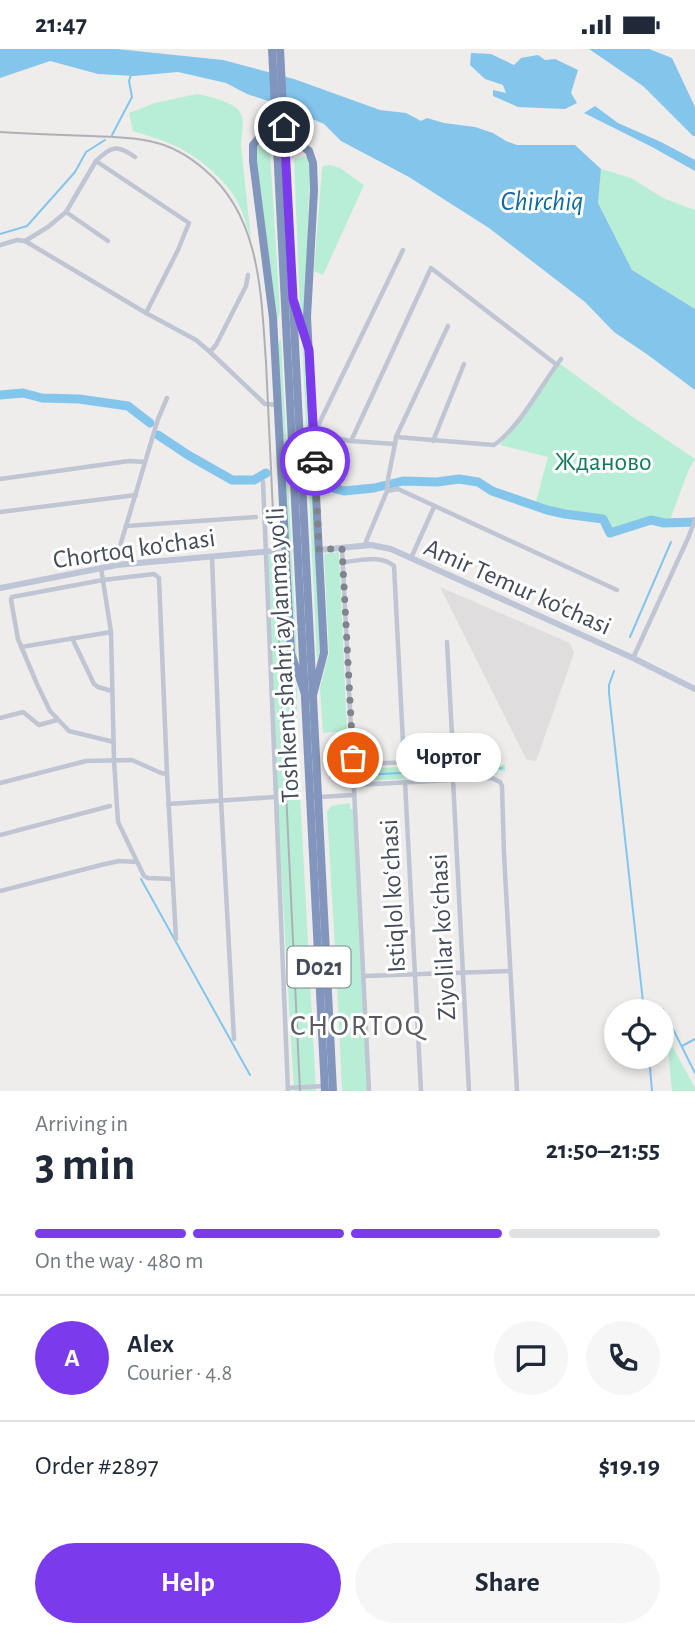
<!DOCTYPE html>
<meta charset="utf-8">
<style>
:root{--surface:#fff;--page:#f6f6f7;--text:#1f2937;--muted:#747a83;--line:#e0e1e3;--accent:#7c3aed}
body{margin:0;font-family:"Alegreya Sans",sans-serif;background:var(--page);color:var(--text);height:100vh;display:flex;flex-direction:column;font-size:26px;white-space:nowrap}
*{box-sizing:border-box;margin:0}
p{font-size:23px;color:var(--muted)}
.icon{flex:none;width:38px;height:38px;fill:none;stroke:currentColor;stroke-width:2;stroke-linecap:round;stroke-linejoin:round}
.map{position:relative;height:1042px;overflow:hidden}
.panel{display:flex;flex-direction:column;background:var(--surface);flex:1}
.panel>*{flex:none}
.buttons{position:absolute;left:604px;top:950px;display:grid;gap:14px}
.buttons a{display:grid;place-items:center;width:70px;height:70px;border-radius:50%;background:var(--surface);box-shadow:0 4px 10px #0003;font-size:35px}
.pin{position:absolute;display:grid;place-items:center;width:60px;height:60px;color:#fff;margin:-30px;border:4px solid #fff;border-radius:50%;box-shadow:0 2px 7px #0007}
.courier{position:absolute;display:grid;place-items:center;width:70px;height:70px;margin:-35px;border:5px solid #7c3aed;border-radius:50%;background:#fff;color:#222;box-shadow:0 2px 9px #0007}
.bubble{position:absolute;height:49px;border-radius:24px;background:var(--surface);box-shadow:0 4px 10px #0003;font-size:23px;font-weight:700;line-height:49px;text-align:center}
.head em{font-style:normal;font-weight:700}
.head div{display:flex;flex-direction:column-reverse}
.head{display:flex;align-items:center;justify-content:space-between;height:119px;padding:0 35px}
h1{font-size:46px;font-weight:700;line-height:52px}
.bar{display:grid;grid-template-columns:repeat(4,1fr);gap:10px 7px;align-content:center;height:84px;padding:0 35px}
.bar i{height:9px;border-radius:5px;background:var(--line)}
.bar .active{background:var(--accent)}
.bar p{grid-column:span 4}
.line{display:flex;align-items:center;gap:18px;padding:0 35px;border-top:2px solid var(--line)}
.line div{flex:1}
.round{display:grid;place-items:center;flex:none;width:74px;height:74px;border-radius:37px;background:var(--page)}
.action{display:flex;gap:14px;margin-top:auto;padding:14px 35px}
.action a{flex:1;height:80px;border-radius:42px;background:var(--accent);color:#fff;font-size:28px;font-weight:700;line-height:80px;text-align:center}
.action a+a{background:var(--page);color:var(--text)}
.status{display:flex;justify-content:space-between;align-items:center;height:49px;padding:0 35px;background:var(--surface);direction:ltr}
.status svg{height:19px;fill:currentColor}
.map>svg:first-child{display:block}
</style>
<div class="status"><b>21:47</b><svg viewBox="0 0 49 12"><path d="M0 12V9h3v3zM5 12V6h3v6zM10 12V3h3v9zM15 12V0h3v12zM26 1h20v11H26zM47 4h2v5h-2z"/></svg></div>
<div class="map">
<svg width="695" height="1042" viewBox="0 0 695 1042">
<rect width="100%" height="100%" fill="#efecec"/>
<polygon fill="#e0ddde" points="440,538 570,594 574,604 536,712 526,710"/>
<g fill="#b8eed6">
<path d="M197,45c13,3 42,8 45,23 2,8 -1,19 -1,29l10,93c-5,-15 -9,-32 -18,-45 -15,-21 -40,-41 -64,-51 -12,-5 -24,-8 -36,-12l-4,-18 26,-10z"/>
<polygon points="266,91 262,95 262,100 270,103 280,262 276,276 256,121 256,99 260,92"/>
<polygon points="307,107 310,119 304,275 300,261 294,110"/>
<polygon points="330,116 340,119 364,136 323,226 314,222 322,120 323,117"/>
<polygon points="601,120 631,129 663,149 695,161 695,260 632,221 598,154"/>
<polygon points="281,289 297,614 293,603 278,297"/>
<polygon points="302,289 306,301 320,604 317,612"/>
<polygon points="559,314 630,366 695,410 689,420 670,471 660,471 649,467 614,481 611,481 605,467 535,456 548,408 500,396"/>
<polygon points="339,503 347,682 323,684 320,639 329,604 324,505"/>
<polygon points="267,506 277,508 281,515 281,545 284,567 286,609 297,638 297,690 316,1042 294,1042 277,748"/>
<polygon points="491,714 492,716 505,716 505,722 498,722 497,726 359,732 358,720"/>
<polygon points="350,754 350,760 353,760 368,1042 342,1042 337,932 327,763 331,757"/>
<polygon points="667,988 695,1039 695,1042 672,1042"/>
</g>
<g fill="#84c5ec">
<polygon points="0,0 117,0 223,11 294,30 380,61 406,64 421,72 427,69 444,74 475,78 493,84 506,92 517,96 575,96 601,120 598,154 632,221 695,260 695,341 648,306 614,283 585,253 489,179 409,128 341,92 324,75 280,56 247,45 226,34 178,23 134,27 98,25 50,12 0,29"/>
<polygon points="589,0 649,0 672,9 695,58 695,87 693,87 643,37"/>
<polygon points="471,4 491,5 514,16 521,9 538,6 545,11 555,10 578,21 571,44 577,54 565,60 518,58 493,47 493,41 506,44 503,36 485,30 470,16"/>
<polygon points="595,57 618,74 661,93 695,111 695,122 652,98 584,64"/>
</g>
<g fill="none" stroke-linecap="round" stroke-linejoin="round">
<g stroke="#84c5ec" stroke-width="2">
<polyline points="112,86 132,48 129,32 131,26"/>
<polyline points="0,185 27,177 75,123 86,103 105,91"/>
<polyline points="630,588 671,493"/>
<polyline points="614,622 609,636 609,644 644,962"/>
<polyline points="361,726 502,719"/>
<polyline points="330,728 350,727"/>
<polyline points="141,830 250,1026"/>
<polyline points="663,960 695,1024"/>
<polyline points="682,997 695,990"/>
<polyline points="649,1008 652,1042"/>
</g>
<g stroke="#84c5ec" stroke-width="9">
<polyline points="0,346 23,344 42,349 79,350 128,357 150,374"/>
<polyline points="158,386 188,406 232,431 254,431 266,424"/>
<polyline points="326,419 325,437 344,442 374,439 403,432 437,433 459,430 478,433 492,442 547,461 565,465 603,470 610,484 651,471 664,474 695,473"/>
</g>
<g stroke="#bfc5d2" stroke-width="4.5">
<polyline points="96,112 189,174 178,201 146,264"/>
<polyline points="66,163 108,192"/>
<path d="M25,192l23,-14 18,-15 30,-51c16,-16 22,-16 39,-4"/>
<polyline points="0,196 17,191 25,192 146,264 196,291 210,303 265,355 278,356"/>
<path d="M403,201l-89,184 37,7 44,3 1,-7 98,8c26,-18 47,-60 67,-86"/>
<polyline points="210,303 216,296 246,237 248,226"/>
<polyline points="396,388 448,277"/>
<polyline points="351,392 431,219 557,316"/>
<polyline points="433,392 464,315"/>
<polyline points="0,430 129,412 145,413"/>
<polyline points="263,433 288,1042"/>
<polyline points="387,442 398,440 617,541"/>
<polyline points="0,463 136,446"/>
<polyline points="126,477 256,468"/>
<polyline points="365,496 367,490 387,442 388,430 395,395"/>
<polyline points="342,499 369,1042"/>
<polyline points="212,507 221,751 234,990"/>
<polyline points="411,509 434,458"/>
<path d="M343,513c17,-1 38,-8 51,4l10,196"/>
<polyline points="117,516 117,507 158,370 167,349"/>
<polyline points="101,519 111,583 114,711 118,773 144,827 148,829 172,830"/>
<polyline points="72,589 94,635 98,638 112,642"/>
<polyline points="21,598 111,583"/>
<polyline points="633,609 689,487 695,470"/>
<polyline points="0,669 23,663 39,676 57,671"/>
<polyline points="114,693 69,682 50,662 37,635 18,590 11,551 12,548 103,531 154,525 159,529 167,725 176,890"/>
<polyline points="353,715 447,712 451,710 453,705 447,593"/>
<polyline points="453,731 469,1042"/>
<polyline points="405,733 421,1042"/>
<polyline points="0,734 86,712 132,711 161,724 167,725"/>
<polyline points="354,736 492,729 500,733 502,737 504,805 517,1042"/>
<polyline points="319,748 354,746"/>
<polyline points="168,755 275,748"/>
<polyline points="0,786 110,757"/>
<polyline points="0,842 101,816 119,812 137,813"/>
<polyline points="364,927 510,922"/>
<polyline points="288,1039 324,1037"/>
</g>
<g stroke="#bec5d6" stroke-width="6">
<polyline points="284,490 281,497 273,502 281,506 285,513"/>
<polyline points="319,501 371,496 391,500 633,609 695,640"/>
<polyline points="0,539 117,516 273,502"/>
</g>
<g stroke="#8295bc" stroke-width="8">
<polyline points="272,0 325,1042"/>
<polyline points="280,0 333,1042"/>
<polyline points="305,645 291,604 273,269 253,112 253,96 258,90 265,87 300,95 309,102 313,114 314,141 307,268 324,604 313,646"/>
</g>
<path stroke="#aeb0b7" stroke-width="2" d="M0,83c30,2 60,3 91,4 19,1 39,1 58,5 21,4 40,15 56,29 56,47 56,125 61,192l34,729"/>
</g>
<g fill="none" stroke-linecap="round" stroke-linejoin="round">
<polyline stroke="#80848c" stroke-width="7" stroke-dasharray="0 12.6" points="315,412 319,501 342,499 353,709"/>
<polyline stroke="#7c3aed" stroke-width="9" points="284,78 293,250 309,301 315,412"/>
</g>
<g text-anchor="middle" stroke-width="6" stroke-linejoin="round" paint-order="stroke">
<rect fill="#fff" stroke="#7c828b" stroke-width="2" x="287.5" y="897.5" width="63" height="41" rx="5"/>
<g font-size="24" font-weight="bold" fill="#444c59">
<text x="319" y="926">D021</text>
</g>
<g font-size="26" fill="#157b59" stroke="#fff">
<text x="603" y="421">Жданово</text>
</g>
<g font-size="26" fill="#444c59" stroke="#fff">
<text transform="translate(134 499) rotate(-8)" y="9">Chortoq ko'chasi</text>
<text transform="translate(518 537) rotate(24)" y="9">Amir Temur ko'chasi</text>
<text transform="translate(282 606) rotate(-93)" y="9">Toshkent shahri aylanma yoʻli</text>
<text transform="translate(392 847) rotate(-93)" y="9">Istiqlol koʻchasi</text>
<text transform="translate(442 888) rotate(-93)" y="9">Ziyolilar koʻchasi</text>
</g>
<g font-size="28" font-style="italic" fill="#0a6ca6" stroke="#fff">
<text x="542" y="161">Chirchiq</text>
</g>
<g font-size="30" letter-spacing="2" fill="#595b61" stroke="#fff">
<text x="358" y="986">CHORTOQ</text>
</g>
</g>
</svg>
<div class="buttons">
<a><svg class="icon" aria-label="locate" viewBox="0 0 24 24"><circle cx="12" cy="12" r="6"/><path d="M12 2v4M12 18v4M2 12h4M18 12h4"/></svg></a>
</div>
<div class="pin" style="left:353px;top:709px;background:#ea580c"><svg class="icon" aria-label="bag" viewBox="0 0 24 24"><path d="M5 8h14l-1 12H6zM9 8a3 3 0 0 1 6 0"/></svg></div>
<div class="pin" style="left:284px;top:78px;background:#1f2937"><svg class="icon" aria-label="home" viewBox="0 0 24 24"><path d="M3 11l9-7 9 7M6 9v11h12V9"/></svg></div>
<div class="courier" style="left:315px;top:412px"><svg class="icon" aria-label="car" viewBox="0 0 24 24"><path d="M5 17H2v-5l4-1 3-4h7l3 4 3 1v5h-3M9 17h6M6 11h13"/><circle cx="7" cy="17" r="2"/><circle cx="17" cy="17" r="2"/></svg></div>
<div class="bubble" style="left:396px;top:684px;width:105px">Чортог</div>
</div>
<section class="panel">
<div class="head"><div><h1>3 min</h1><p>Arriving in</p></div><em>21:50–21:55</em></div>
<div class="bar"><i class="active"></i><i class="active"></i><i class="active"></i><i></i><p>On the way · 480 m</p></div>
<div class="line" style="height:126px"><b class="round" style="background:var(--accent);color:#fff">A</b><div><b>Alex</b><p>Courier · 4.8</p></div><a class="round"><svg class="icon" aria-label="chat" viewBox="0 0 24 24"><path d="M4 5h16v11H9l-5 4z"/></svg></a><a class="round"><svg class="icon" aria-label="phone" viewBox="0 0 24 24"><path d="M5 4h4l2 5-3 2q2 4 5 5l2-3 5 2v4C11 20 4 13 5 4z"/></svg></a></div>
<div class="line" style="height:91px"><div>Order #2897</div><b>$19.19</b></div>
<div class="action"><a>Help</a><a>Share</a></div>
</section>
